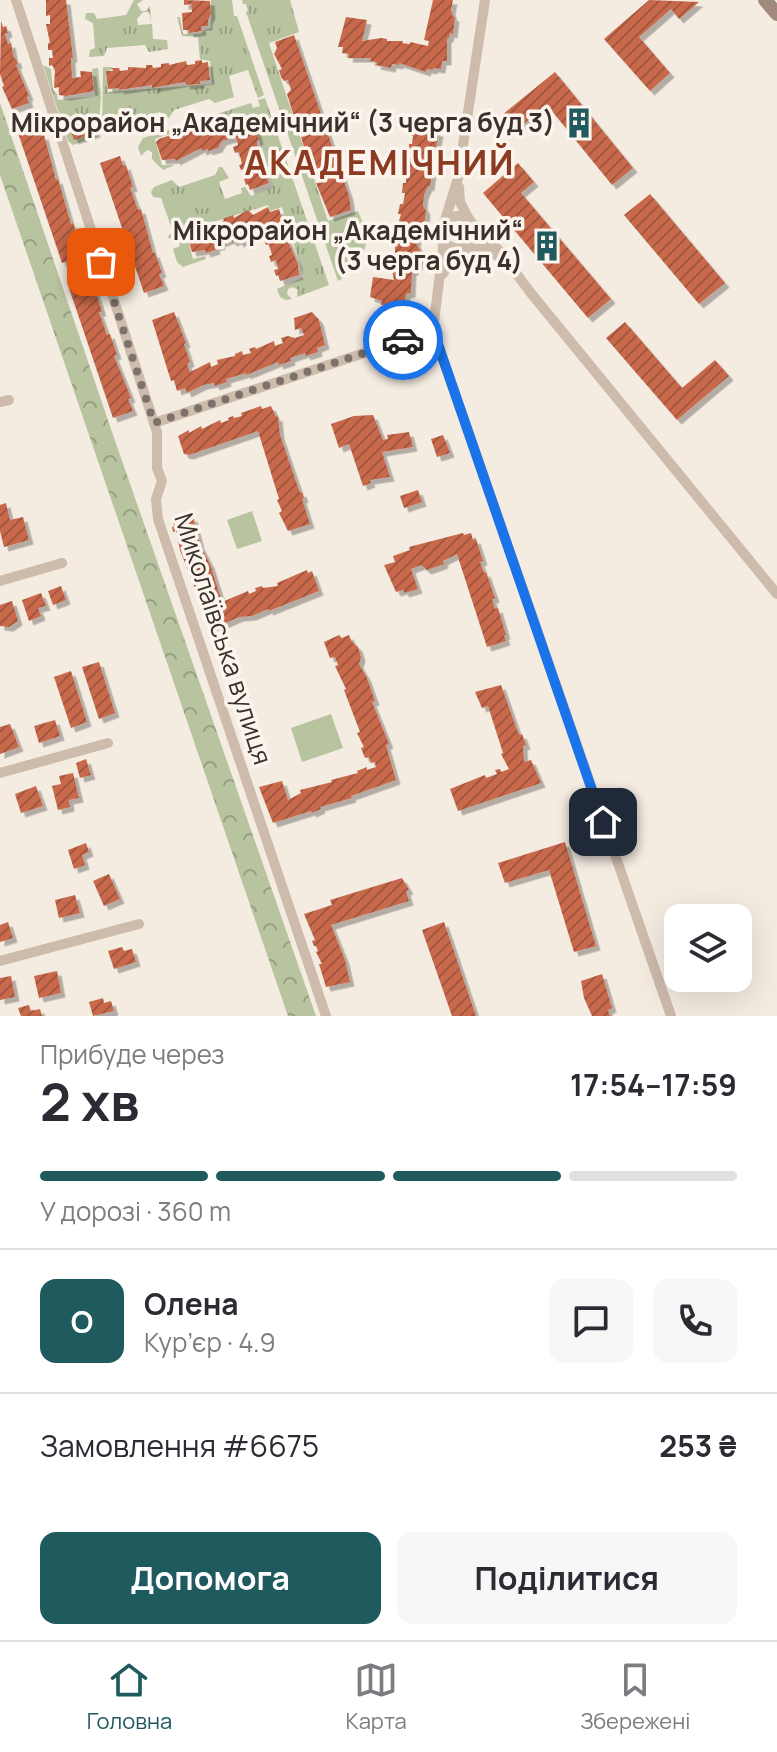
<!DOCTYPE html>
<html lang="uk">
<meta charset="utf-8">
<style>
:root{--surface:#fff;--page:#f7f7f7;--text:#2b2b33;--muted:#7c7c81;--line:#e1e1e2;--accent:#1f5a5e}
body{margin:0;font-family:Manrope,sans-serif;background:var(--page);color:var(--text);height:100vh;display:flex;flex-direction:column;font-size:30px;white-space:nowrap}
*{box-sizing:border-box;margin:0}
p{font-size:26px;color:var(--muted)}
.icon{flex:none;width:44px;height:44px;fill:none;stroke:currentColor;stroke-width:2;stroke-linecap:round;stroke-linejoin:round}
.map{position:relative;height:1016px;overflow:hidden}
.sheet{display:flex;flex-direction:column;background:var(--surface);flex:1}
.sheet>*{flex:none}
.fabs{position:absolute;left:664px;top:904px;display:grid;gap:16px}
.fabs a{display:grid;place-items:center;width:88px;height:88px;border-radius:16px;background:var(--surface);box-shadow:0 8px 32px #0002;font-size:40px}
.pin{position:absolute;display:grid;place-items:center;width:68px;height:68px;color:#fff;margin:-34px;border-radius:16px;box-shadow:0 4px 12px #0006}
.courier{position:absolute;display:grid;place-items:center;width:80px;height:80px;margin:-40px;border:6px solid #1a73e8;border-radius:50%;background:#fff;color:#222;box-shadow:0 2px 10px #0007}
.summary em{font-style:normal;font-weight:700}
.summary div{display:flex;flex-direction:column-reverse}
.summary{display:flex;align-items:center;justify-content:space-between;height:136px;padding:0 40px}
h1{font-size:52px;font-weight:700;line-height:60px}
.bar{display:grid;grid-template-columns:repeat(4,1fr);gap:12px 8px;align-content:center;height:96px;padding:0 40px}
.bar i{height:10px;border-radius:6px;background:var(--line)}
.bar .on{background:var(--accent)}
.bar p{grid-column:span 4}
.line{display:flex;align-items:center;gap:20px;padding:0 40px;border-top:2px solid var(--line)}
.line div{flex:1}
.round{display:grid;place-items:center;flex:none;width:84px;height:84px;border-radius:16px;background:var(--page)}
.primary-button{display:flex;gap:16px;margin-top:auto;padding:16px 40px}
.primary-button a{flex:1;height:92px;border-radius:16px;background:var(--accent);color:#fff;font-size:32px;font-weight:700;line-height:92px;text-align:center}
.primary-button a+a{background:var(--page);color:var(--text)}
.dock{display:flex;justify-content:space-around;align-items:center;height:112px;border-top:2px solid var(--line);background:var(--surface);font-size:22px;color:var(--muted)}
.dock a{display:grid;justify-items:center;gap:4px}
.dock .on{color:var(--accent)}
.map>svg:first-child{display:block}
</style>
<div class="map">
<svg width="777" height="1016" viewBox="0 0 777 1016">
<defs>
<pattern id="grass-tufts" width="24" height="20" patternUnits="userSpaceOnUse" patternTransform="scale(2)"><rect width="24" height="20" fill="#b8c4a0"/><path d="M3 7l-1-3M5 7V3M7 7l1-3M15 17l-1-3M17 17v-4M19 17l1-3" fill="none" stroke="#97a083"/></pattern>
<pattern id="forest-crowns" width="20" height="18" patternUnits="userSpaceOnUse" patternTransform="scale(2)"><rect width="20" height="18" fill="#b8c4a0"/><path d="M2 6a3 3 0 1 1 6 0M12 15a3 3 0 1 1 6 0" fill="none" stroke="#97a083"/></pattern>
<pattern id="building-hatch" width="6" height="6" patternUnits="userSpaceOnUse" patternTransform="scale(2)"><rect width="6" height="6" fill="#c8694b"/><path d="M-1 1l2-2M0 6l6-6M5 7l2-2" fill="none" stroke="#a4573f"/></pattern>
<filter id="shadow"><feDropShadow dx="4.5" dy="4.5" stdDeviation="0" flood-color="#0004"/></filter>
</defs>
<rect width="100%" height="100%" fill="#f4ebe1"/>
<g fill="url(#grass-tufts)">
<polygon points="134,0 143,0 137,4 141,11 146,11 150,6 151,22 149,12 143,12 137,19 138,25 152,24 153,39 167,40 168,49 149,52 145,45 107,48 104,56 89,57 90,50 95,48 93,23 85,19 86,13 94,13 97,19 126,15"/>
<polygon points="211,0 232,0 234,16 237,16 264,95 258,98 248,70 229,76 234,97 215,103 209,99 174,110 169,118 160,112 102,131 103,67 112,67 112,70 106,71 108,92 212,84 210,61 200,59 198,37 182,36 177,17 180,17 183,34 201,34 204,30 211,28"/>
<path d="M242,0h48l9,32 -30,11 59,178 30,-10c3,8 8,18 9,26 1,13 -18,39 -29,44l-92,-269 2,-1 -2,-7h-3z"/>
<polygon points="43,65 51,69 53,90 57,94 58,100 95,96 92,69 98,68 101,97 98,136 73,145 68,141"/>
<polygon points="265,98 329,285 297,297 298,290 293,287 288,289 287,294 292,299 286,300 280,297 277,289 304,277 282,207 270,211 268,205 185,231 193,259 205,256 206,259 183,267 177,262 173,249 180,246 176,236 169,239 168,236 173,232 161,198 153,197 151,192 154,187 172,180 179,187 215,175 219,167 222,167 229,178 219,182 225,199 242,193 241,188 245,187 251,196 273,187 252,116 240,119 238,114 219,120 218,118 155,139 162,165 175,165 163,170 152,159 152,152 147,150 141,156 138,147 143,138 251,103 253,108 260,106 258,100"/>
</g>
<polygon fill="url(#forest-crowns)" points="0,103 112,432 316,1016 288,1016 0,175"/>
<g fill="#b8c4a0">
<polygon points="214,177 222,202 198,210 189,185"/>
<polygon points="358,229 363,243 351,263 338,266 329,239"/>
<polygon points="252,511 262,541 237,549 227,520"/>
<polygon points="331,714 343,748 302,762 291,728"/>
</g>
<g fill="url(#building-hatch)" filter="url(#shadow)">
<polygon points="46,0 66,0 73,58 71,58 72,78 81,77 80,71 92,72 94,91 66,96 59,95 59,87 54,88 55,70 52,65 49,66 49,58 53,58 52,50 48,50 48,43 50,43 46,24 50,24 50,15 46,16"/>
<polygon points="184,0 210,1 211,14 208,20 208,26 201,26 202,31 189,33 189,30 183,30 182,13 192,12 191,4 184,5"/>
<polygon points="433,0 453,0 451,10 453,17 455,17 453,34 450,33 449,38 447,38 447,61 442,61 441,69 433,68 433,70 427,69 426,72 399,63 399,65 392,64 391,68 376,65 377,62 370,61 371,58 348,58 349,54 342,53 343,47 338,47 346,17 367,20 362,41 381,38 387,39 387,41 403,41 402,43 410,44 410,42 428,46 429,41 424,40"/>
<polygon points="649,0 699,2 679,19 671,9 639,37 670,73 650,91 604,39"/>
<polygon points="1,21 3,27 6,26 8,33 5,34 8,44 11,43 14,59 16,58 18,64 16,65 29,96 27,97 29,103 12,109 2,87 4,86 0,74"/>
<polygon points="294,35 349,196 351,210 330,217 316,183 319,183 312,163 310,164 308,157 310,157 307,146 304,147 301,137 306,136 302,124 299,125 297,119 295,120 287,94 291,90 288,80 284,81 281,77 279,70 282,69 274,54 277,48 275,42"/>
<polygon points="202,60 202,63 208,62 210,80 200,81 200,84 186,85 185,82 152,88 152,85 119,90 119,88 108,89 106,71 113,71 112,68 119,68 120,71 128,70 128,67 146,68 146,65 152,65 153,68 161,67 161,64 169,63 169,65 186,61 187,65 195,64 195,61"/>
<polygon points="555,72 633,168 612,185 547,105 515,131 502,115"/>
<polygon points="238,116 240,121 249,118 252,127 255,126 259,140 257,141 257,147 268,173 266,174 269,183 250,190 248,184 246,185 244,179 248,177 246,169 241,170 239,165 242,164 239,152 235,153 233,147 238,145 236,137 222,141 218,148 208,151 208,149 202,151 201,148 176,161 175,159 162,160 156,142 159,139 203,124 204,126 218,119 222,124 227,122 226,120"/>
<polygon points="417,117 435,120 436,132 439,132 436,147 434,147 433,154 430,154 429,164 430,171 432,171 430,187 428,186 424,195 423,205 426,211 424,227 421,226 421,233 418,232 416,243 420,250 418,266 415,265 414,271 412,271 411,293 406,294 405,302 391,303 391,306 381,305 382,301 370,297 373,277 394,280 391,266 392,255 395,256 395,237 398,237 399,229 397,228 401,214 398,214 400,204 403,204 405,193 402,193 403,183 406,183 406,165 409,166 409,144 412,144 413,136 410,135 411,128 415,129"/>
<polygon points="94,125 96,133 74,140 71,132"/>
<polygon points="38,126 41,136 44,135 56,180 58,179 71,224 73,223 80,243 77,244 82,257 62,263 18,133"/>
<polygon points="120,156 123,166 126,165 133,187 130,188 138,210 141,209 153,253 155,253 162,273 159,274 164,286 144,293 100,163"/>
<polygon points="518,163 534,182 521,193 611,299 588,318 483,193"/>
<polygon points="650,194 725,283 699,304 624,215"/>
<polygon points="268,207 270,212 279,209 282,219 285,218 289,232 287,232 287,239 298,264 299,275 280,281 278,275 276,276 274,270 278,269 276,260 271,262 269,256 272,255 269,244 266,245 263,238 269,236 266,228 253,233 253,235 248,237 248,239 239,243 238,240 232,242 231,239 220,243 221,245 215,247 216,250 206,253 205,250 192,252 186,233 189,230 224,221 223,219 233,215 234,218 248,210 253,215"/>
<polygon points="89,281 92,291 95,290 102,312 99,312 107,335 110,334 117,355 114,356 131,398 128,399 133,411 113,418 69,288"/>
<polygon points="174,312 186,343 184,344 190,362 187,364 190,372 210,362 211,367 218,364 217,360 235,356 235,354 242,351 243,355 251,353 249,349 255,347 256,349 274,341 275,346 283,343 281,338 288,336 295,338 304,335 301,328 295,330 294,318 312,312 319,320 325,345 317,348 318,352 306,356 305,353 290,358 291,361 279,365 278,362 246,375 246,373 226,379 227,382 215,386 214,383 203,385 187,393 185,388 177,391 174,380 171,381 152,320"/>
<polygon points="625,322 682,388 715,360 729,376 677,420 606,338"/>
<polygon points="261,406 262,409 271,406 276,417 278,416 280,435 300,493 302,492 304,498 302,499 310,524 288,531 279,513 282,511 277,500 279,499 258,431 189,455 184,454 178,436 189,430 189,433 201,426 202,429 220,420 221,423 229,420 228,418 233,416 234,418 242,416 241,413"/>
<polygon points="373,415 383,440 388,439 387,435 409,432 413,447 382,452 390,477 370,480 371,483 363,486 349,444 339,448 331,424 354,416"/>
<polygon points="443,435 450,453 437,457 431,439"/>
<polygon points="418,490 422,502 404,508 400,496"/>
<polygon points="6,503 10,520 23,517 29,540 4,547 0,531 0,505"/>
<polygon points="189,513 191,518 193,517 200,545 210,564 222,602 248,591 249,594 256,591 255,588 262,586 263,588 278,586 277,583 307,570 308,573 312,571 319,591 269,611 268,609 252,616 239,617 219,626 219,624 210,627 180,550 176,531 173,532 172,527 174,526 172,519"/>
<polygon points="463,533 464,535 471,533 473,540 476,539 483,561 480,562 484,573 486,572 495,598 492,599 495,609 498,608 506,635 504,635 506,641 487,647 457,554 443,561 444,564 427,570 421,565 411,569 418,589 405,593 403,590 396,592 384,565 395,562 393,556 410,550 409,547"/>
<polygon points="61,586 66,600 53,605 48,591"/>
<polygon points="41,593 46,606 38,608 41,616 29,621 22,600"/>
<polygon points="12,601 18,621 9,627 0,626 0,605"/>
<polygon points="339,635 342,638 349,635 352,642 358,647 361,657 359,664 367,678 375,701 372,702 389,744 386,745 396,780 351,796 352,798 320,807 321,809 312,813 311,811 273,823 259,787 282,781 288,800 301,793 300,790 332,782 331,780 358,773 357,771 367,767 367,770 376,767 375,762 371,763 369,757 365,758 361,748 364,747 357,733 360,732 344,690 346,689 335,666 338,665 335,657 330,658 324,642"/>
<polygon points="99,662 115,713 99,719 82,667"/>
<polygon points="71,671 87,722 71,728 54,677"/>
<polygon points="501,685 517,730 520,735 522,734 526,745 523,746 524,762 531,760 541,783 458,811 450,789 485,775 486,778 497,774 495,770 500,769 501,772 509,769 501,754 503,753 488,706 482,708 475,692"/>
<polygon points="55,720 60,736 39,743 34,726"/>
<polygon points="10,724 19,747 0,754 0,727"/>
<polygon points="86,759 91,775 80,778 76,763"/>
<polygon points="73,773 79,798 69,800 70,807 58,810 52,786 61,784 59,776"/>
<polygon points="36,786 43,806 21,813 15,794"/>
<polygon points="565,842 596,946 574,952 549,870 505,883 498,863"/>
<polygon points="86,843 89,852 82,855 85,865 74,869 68,850"/>
<polygon points="109,874 120,899 104,906 93,881"/>
<polygon points="402,878 409,890 406,891 409,901 331,925 345,960 350,982 326,987 319,964 322,964 316,952 318,951 316,946 314,946 312,941 315,940 304,914 332,905 330,900"/>
<polygon points="75,895 80,913 59,918 55,900"/>
<polygon points="8,922 13,938 0,942 0,925"/>
<polygon points="444,922 476,1016 452,1016 422,930"/>
<polygon points="122,947 124,951 132,949 136,962 114,969 108,951"/>
<polygon points="57,971 61,993 39,998 34,976"/>
<polygon points="602,974 612,1008 608,1010 610,1016 592,1016 584,998 581,981"/>
<polygon points="11,976 15,997 0,1000 0,978"/>
<polygon points="103,998 104,1003 111,1001 114,1011 93,1016 89,1002"/>
<polygon points="29,1005 31,1011 40,1009 42,1016 21,1016 18,1008"/>
</g>
<g fill="none" stroke-linecap="round" stroke-linejoin="round">
<g stroke="#cdbbac" stroke-width="10">
<polyline points="16,0 157,432 157,468 162,481 156,499 158,519 326,1016"/>
<polyline points="485,0 458,178 442,230 443,249 433,330 671,1016"/>
<polyline points="459,187 460,202 469,219"/>
<polyline points="472,223 498,249 530,292 777,594"/>
<path d="M443,240c7,9 16,11 26,5l6,-13c-3,-16 -16,-21 -29,-11"/>
<polyline points="443,274 450,261 465,248 485,249 503,259"/>
<polyline points="0,402 9,400"/>
<polyline points="154,423 433,330"/>
<polyline points="0,581 62,563"/>
<polyline points="0,773 108,743"/>
<polyline points="0,961 139,924"/>
</g>
<polyline stroke="#a18a7d" stroke-width="14" points="765,0 777,14"/>
</g>
<g fill="none" stroke-linecap="round" stroke-linejoin="round">
<polyline stroke="#7c716b" stroke-width="8" stroke-dasharray="0 14.4" points="101,262 154,423 403,340"/>
<polyline stroke="#1a73e8" stroke-width="10" points="403,340 433,330 603,822"/>
</g>
<defs>
<g id="building-bare" transform="scale(2.4)"><path d="M-4-6H4V6H1V3H-1V6H-4ZM-2.5-4.3h1.7v1.8h-1.7ZM.8-4.3h1.7v1.8H.8ZM-2.5-1h1.7V.8h-1.7ZM.8-1h1.7V.8H.8Z" fill="#1f5a5e" stroke="#fbf5ee" stroke-width="2.5" paint-order="stroke"/></g>
</defs>
<g fill-rule="evenodd">
<use href="#building-bare" x="579" y="123"/>
<use href="#building-bare" x="547" y="246"/>
</g>
<g text-anchor="middle" stroke-width="7" stroke-linejoin="round" paint-order="stroke">
<g font-size="26" font-weight="bold" fill="#3b302b" stroke="#fbf5ee" text-anchor="end">
<text x="555" y="132">Мікрорайон „Академічний“ (3 черга буд 3)</text>
<text x="523" y="240">Мікрорайон „Академічний“<tspan x="523" dy="30">(3 черга буд 4)</tspan></text>
</g>
<g font-size="26" fill="#3b302b" stroke="#fbf5ee">
<text transform="translate(223 639) rotate(72)" y="9">Миколаївська вулиця</text>
</g>
<g font-size="34" font-weight="bold" letter-spacing="2" fill="#8c3b22" stroke="#fbf5ee">
<text x="380" y="175">АКАДЕМІЧНИЙ</text>
</g>
</g>
</svg>
<div class="fabs">
<a><svg class="icon" aria-label="layers" viewBox="0 0 24 24"><path d="M12 4l9 5-9 5-9-5zM3 14l9 5 9-5"/></svg></a>
</div>
<div class="pin" style="left:101px;top:262px;background:#ea580c"><svg class="icon" aria-label="bag" viewBox="0 0 24 24"><path d="M5 8h14l-1 12H6zM9 8a3 3 0 0 1 6 0"/></svg></div>
<div class="pin" style="left:603px;top:822px;background:#1f2937"><svg class="icon" aria-label="home" viewBox="0 0 24 24"><path d="M3 11l9-7 9 7M6 9v11h12V9"/></svg></div>
<div class="courier" style="left:403px;top:340px"><svg class="icon" aria-label="car" viewBox="0 0 24 24"><path d="M5 17H2v-5l4-1 3-4h7l3 4 3 1v5h-3M9 17h6M6 11h13"/><circle cx="7" cy="17" r="2"/><circle cx="17" cy="17" r="2"/></svg></div>
</div>
<section class="sheet">
<div class="summary"><div><h1>2 хв</h1><p>Прибуде через</p></div><em>17:54–17:59</em></div>
<div class="bar"><i class="on"></i><i class="on"></i><i class="on"></i><i></i><p>У дорозі · 360 m</p></div>
<div class="line" style="height:144px"><b class="round" style="background:var(--accent);color:#fff">О</b><div><b>Олена</b><p>Кур’єр · 4.9</p></div><a class="round"><svg class="icon" aria-label="chat" viewBox="0 0 24 24"><path d="M4 5h16v11H9l-5 4z"/></svg></a><a class="round"><svg class="icon" aria-label="phone" viewBox="0 0 24 24"><path d="M5 4h4l2 5-3 2q2 4 5 5l2-3 5 2v4C11 20 4 13 5 4z"/></svg></a></div>
<div class="line" style="height:104px"><div>Замовлення #6675</div><b>253 ₴</b></div>
<div class="primary-button"><a>Допомога</a><a>Поділитися</a></div>
</section>
<nav class="dock">
<a class="on"><svg class="icon" aria-label="home" viewBox="0 0 24 24"><path d="M3 11l9-7 9 7M6 9v11h12V9"/></svg>Головна</a>
<a><svg class="icon" aria-label="map" viewBox="0 0 24 24"><path d="M3 6l6-2 6 2 6-2v14l-6 2-6-2-6 2zM9 4v14M15 6v14"/></svg>Карта</a>
<a><svg class="icon" aria-label="saved" viewBox="0 0 24 24"><path d="M7 4h10v16l-5-4-5 4z"/></svg>Збережені</a>
</nav>
